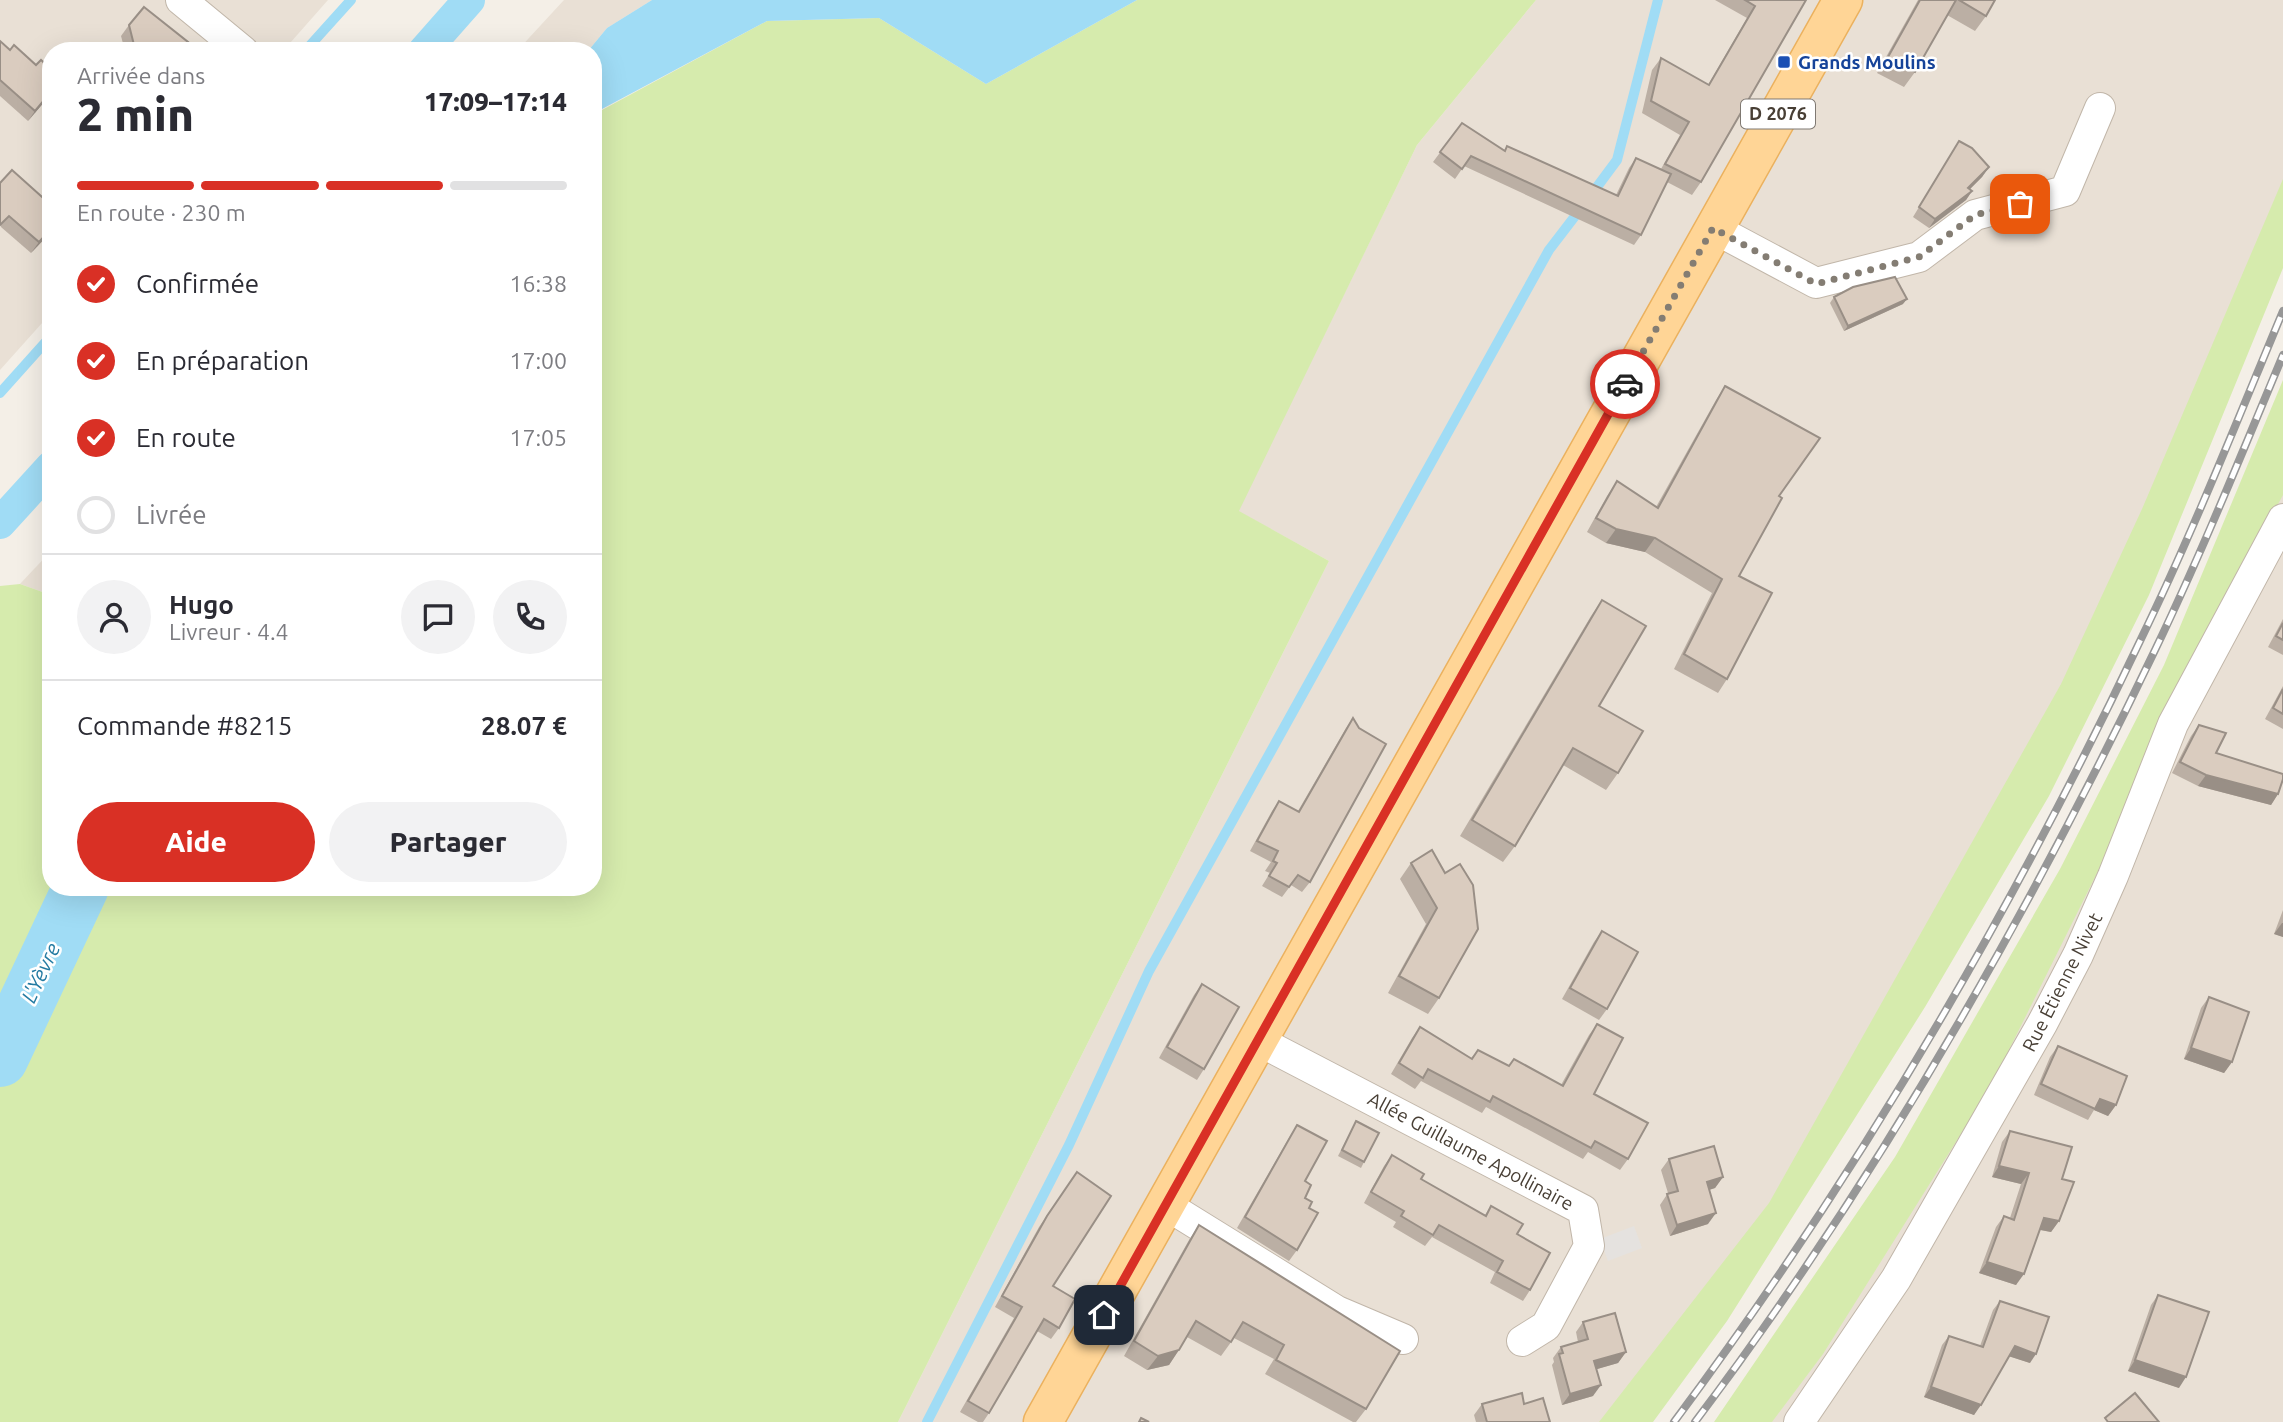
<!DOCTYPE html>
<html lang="fr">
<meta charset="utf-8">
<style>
:root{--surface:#fff;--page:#f2f2f3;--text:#2b2b33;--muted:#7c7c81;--line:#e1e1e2;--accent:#d93025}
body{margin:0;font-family:Ubuntu,sans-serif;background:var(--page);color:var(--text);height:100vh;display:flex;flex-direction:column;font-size:26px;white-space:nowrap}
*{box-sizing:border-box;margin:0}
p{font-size:23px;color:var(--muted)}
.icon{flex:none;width:38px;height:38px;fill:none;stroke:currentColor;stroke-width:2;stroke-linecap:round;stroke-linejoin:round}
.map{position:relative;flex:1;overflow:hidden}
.drawer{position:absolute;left:42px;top:42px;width:560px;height:854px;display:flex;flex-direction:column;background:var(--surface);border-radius:28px;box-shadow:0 7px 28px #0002}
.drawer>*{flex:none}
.pin{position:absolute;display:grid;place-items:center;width:60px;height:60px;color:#fff;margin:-30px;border-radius:14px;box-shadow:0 4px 10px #0006}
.courier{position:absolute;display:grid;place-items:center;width:70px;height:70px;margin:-35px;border:5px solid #d93025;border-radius:50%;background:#fff;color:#222;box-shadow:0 2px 9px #0007}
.overview em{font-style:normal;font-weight:800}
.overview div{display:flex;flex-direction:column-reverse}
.overview{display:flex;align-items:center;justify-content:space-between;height:119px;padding:0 35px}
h1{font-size:46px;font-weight:800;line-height:52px}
.bar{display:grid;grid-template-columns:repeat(4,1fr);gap:10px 7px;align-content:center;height:84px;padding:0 35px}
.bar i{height:9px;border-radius:5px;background:var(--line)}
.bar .current{background:var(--accent)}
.bar p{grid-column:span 4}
.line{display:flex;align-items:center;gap:18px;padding:0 35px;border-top:2px solid var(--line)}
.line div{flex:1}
.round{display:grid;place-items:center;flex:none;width:74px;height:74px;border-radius:37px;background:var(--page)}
ol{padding:0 35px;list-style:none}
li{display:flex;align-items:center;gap:21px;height:77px}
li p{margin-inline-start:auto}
li .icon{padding:7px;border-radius:50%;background:var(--accent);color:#fff;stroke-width:4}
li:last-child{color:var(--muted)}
li i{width:38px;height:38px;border:4px solid var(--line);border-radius:50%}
.cta{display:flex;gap:14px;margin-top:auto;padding:14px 35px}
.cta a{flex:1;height:80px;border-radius:42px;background:var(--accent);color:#fff;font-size:28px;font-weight:800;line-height:80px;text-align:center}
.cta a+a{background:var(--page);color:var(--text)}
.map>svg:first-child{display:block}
</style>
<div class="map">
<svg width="2283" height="1422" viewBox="0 0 2283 1422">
<rect width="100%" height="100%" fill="#f4efe7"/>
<g fill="#e9e0d5">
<polygon points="0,0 328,0 283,51 51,51 51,313 0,370"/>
<polygon points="564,0 652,0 607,28 588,51 517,51"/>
<polygon points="1536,0 2283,0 2283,212 1937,953 1624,1422 898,1422 1329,561 1238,511 1417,145"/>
<polygon points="2283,422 2283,1422 1737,1422 2107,815"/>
<polygon points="51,551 51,595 20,584"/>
</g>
<g fill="#d6ebad">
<polygon points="1137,0 1536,0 1417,145 1239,511 1329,561 898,1422 0,1422 0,586 20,584 51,595 51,887 593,887 593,128 602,110 767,21 879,18 986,84"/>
<polygon points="2283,179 2283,268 2149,595 2049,796 1925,1007 1727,1321 1653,1422 1599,1422 1769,1203 2061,684 2142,509"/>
<polygon points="2283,380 2283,495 2178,685 2107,853 1991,1086 1823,1354 1772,1422 1714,1422 1895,1157 2060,869 2164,665"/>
</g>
<polygon fill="#e5e2df" points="1634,1226 1642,1248 1608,1261 1600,1239"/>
<polygon fill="#a0dcf5" points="652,0 1137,0 986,84 879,18 767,21 602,109 593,128 593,51 588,51 607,28"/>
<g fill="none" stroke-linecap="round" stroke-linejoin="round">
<g stroke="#a0dcf5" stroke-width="10">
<polyline points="305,51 351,0"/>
<polyline points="1591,195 1617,160 1658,0"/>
<polyline points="0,393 51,336"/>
<polyline points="927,1422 1069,1145 1149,971 1549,250 1582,207"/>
</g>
<g stroke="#a0dcf5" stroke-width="32">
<polyline points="424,51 469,0"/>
<polyline points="0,523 51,467"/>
</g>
<polyline stroke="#a0dcf5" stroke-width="56" points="0,1059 81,887"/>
<g stroke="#c1b6a9" stroke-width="32">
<g id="minor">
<polyline points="181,0 243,51"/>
<polyline points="1713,228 1816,283 1919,257 1975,215 2065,191 2100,108"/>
<polyline points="1257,1040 1583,1210 1589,1246 1546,1326 1522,1341"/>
<polyline points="1166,1205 1337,1311 1403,1339"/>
<polyline points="1799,1422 1896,1279 2042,1024 2078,955 2113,876 2173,724 2283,519"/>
</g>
</g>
<g stroke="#ebb15e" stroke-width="41">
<polyline id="major" points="1043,1422 1843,0"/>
</g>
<use href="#minor" stroke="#fff" stroke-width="30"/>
<use href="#major" stroke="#ffd596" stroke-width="38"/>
<g stroke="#979797" stroke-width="8">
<g id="rail">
<path d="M1674,1422c182,-244 337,-508 467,-783 52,-107 96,-218 142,-328"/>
<path d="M1695,1422c181,-240 332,-504 461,-774 46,-96 86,-195 127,-293"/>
</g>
</g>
<use href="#rail" stroke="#fff" stroke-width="5" stroke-dasharray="16" stroke-linecap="butt"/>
</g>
<g fill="#bbafa4">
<polygon points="1715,0 1806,0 1701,182 1692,195 1667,182 1641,235 1634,245 1464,166 1455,179 1433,162 1462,123 1504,151 1507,146 1616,195 1629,168 1636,158 1661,169 1680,135 1642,113 1652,70 1661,58 1708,85 1747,18"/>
<polygon points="1918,0 1995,0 1986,16 1975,31 1947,15 1915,72 1904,87 1877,73"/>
<polygon points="129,25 182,51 125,51 121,36"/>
<polygon points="0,41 51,94 28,121 0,96"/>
<polygon points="1959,141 1989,167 1982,177 1970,189 1972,191 1966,200 1929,228 1913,217"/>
<polygon points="0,183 51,232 31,253 1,227"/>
<polygon points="1834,297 1903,304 1844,331 1830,303"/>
<polygon points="1725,386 1779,496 1739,576 1727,679 1718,693 1674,669 1712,593 1645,552 1606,543 1587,532 1607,496 1617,481 1656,507 1716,400"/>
<polygon points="1602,600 1599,706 1618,773 1606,790 1563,765 1515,846 1503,862 1460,836 1591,616"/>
<polygon points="2283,619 2283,655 2268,647"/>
<polygon points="2283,686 2283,729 2265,719"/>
<polygon points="1353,718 1310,882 1302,892 1291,885 1282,897 1262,886 1270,873 1265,871 1271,862 1250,851 1272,811 1279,801 1298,811 1346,728"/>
<polygon points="2199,725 2216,753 2278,794 2271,805 2198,786 2172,773 2191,736"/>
<polygon points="1411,863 1445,873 1439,998 1428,1014 1388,993 1426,924 1400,879"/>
<polygon points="2283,910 2283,937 2274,934"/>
<polygon points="1602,931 1607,1009 1599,1020 1562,999 1594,942"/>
<polygon points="1202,984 1204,1069 1197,1080 1159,1058 1194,995"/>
<polygon points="2209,997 2232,1062 2224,1073 2184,1059 2201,1008"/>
<polygon points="1597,1024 1594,1094 1628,1159 1620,1170 1588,1152 1583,1159 1486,1107 1482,1113 1421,1081 1415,1089 1391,1074 1412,1038 1420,1027 1471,1058 1478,1050 1509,1066 1561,1085 1589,1035"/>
<polygon points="2058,1046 2116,1105 2108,1116 2094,1110 2088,1120 2034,1095 2050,1057"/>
<polygon points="1356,1121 1364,1162 1361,1168 1338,1156"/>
<polygon points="1297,1125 1305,1181 1305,1198 1309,1208 1297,1250 1289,1261 1237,1228 1290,1136"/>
<polygon points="2010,1131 2062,1179 2059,1221 2051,1232 2040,1230 2016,1285 1979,1273 1996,1227 2004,1216 2010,1218 2021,1184 1992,1177 2002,1142"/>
<polygon points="1392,1155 1421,1179 1485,1215 1491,1206 1517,1234 1530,1290 1523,1301 1490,1283 1495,1272 1432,1237 1425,1246 1393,1227 1396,1222 1364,1203 1384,1166"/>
<polygon points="1669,1159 1723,1177 1715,1188 1709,1190 1708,1224 1670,1236 1660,1205 1668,1193 1661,1170"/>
<polygon points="1077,1172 1053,1286 1059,1328 1051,1339 1037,1331 989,1413 983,1422 978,1422 960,1412 1014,1318 995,1307 1039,1227"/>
<polygon points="1199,1225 1366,1409 1356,1422 1353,1422 1265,1374 1274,1359 1234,1338 1221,1356 1187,1337 1169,1365 1147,1370 1124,1356 1189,1240"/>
<polygon points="2158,1295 2179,1388 2128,1371 2151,1305"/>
<polygon points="2000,1301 2030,1363 2009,1356 1974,1415 1924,1397 1942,1345 1949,1336 1980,1346 1993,1310"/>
<polygon points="1583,1322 1626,1352 1618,1363 1597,1369 1593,1396 1562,1405 1552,1365 1554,1362 1553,1358 1561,1347 1578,1342 1576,1332"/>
<polygon points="1482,1404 1524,1404 1550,1422 1476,1422 1474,1415"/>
</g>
<g fill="#998f86">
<polygon points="51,92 51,94 28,121 35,111"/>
<polygon points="1989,167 1982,177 1961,198 1968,188"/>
<polygon points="1972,191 1966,200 1929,228 1935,219"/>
<polygon points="51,229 51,232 31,253 39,242"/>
<polygon points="1907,299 1903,304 1844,331 1848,326"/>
<polygon points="1616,529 1655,538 1645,552 1606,543"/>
<polygon points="2206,775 2278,794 2271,805 2198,786"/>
<polygon points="2282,923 2283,923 2283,937 2274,934"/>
<polygon points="2191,1048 2232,1062 2224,1073 2184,1059"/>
<polygon points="2100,1099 2116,1105 2108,1116 2094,1110"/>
<polygon points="1999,1166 2029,1173 2021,1184 1992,1177"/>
<polygon points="1723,1177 1715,1188 1699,1193 1707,1182"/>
<polygon points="1716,1213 1708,1224 1670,1236 1677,1225"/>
<polygon points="2044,1218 2059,1221 2051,1232 2036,1229"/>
<polygon points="1987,1262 2024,1274 2016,1285 1979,1273"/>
<polygon points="2015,1346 2036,1354 2030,1363 2008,1356"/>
<polygon points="1179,1350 1169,1365 1147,1370 1158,1356"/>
<polygon points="1626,1352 1618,1363 1587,1372 1594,1361"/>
<polygon points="2135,1360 2186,1377 2179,1388 2128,1371"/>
<polygon points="1601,1385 1593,1396 1562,1405 1570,1394"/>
<polygon points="1931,1387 1981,1405 1974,1415 1924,1397"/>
</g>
<g fill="#daccbf" stroke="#998f86" stroke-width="2">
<polygon points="1745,0 1806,0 1701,182 1665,164 1689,122 1651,101 1661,58 1709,85 1755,6"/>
<polygon points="1920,0 1956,0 1915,72 1888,57"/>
<polygon points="1959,0 1995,0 1986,16"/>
<polygon points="144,7 188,42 180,51 137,51 135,49 129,25"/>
<polygon points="0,41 10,50 14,45 36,65 41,60 51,69 51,92 35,111 0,80"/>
<polygon points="1462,123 1505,151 1507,146 1618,196 1636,158 1671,174 1641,235 1471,156 1462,169 1440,152"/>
<polygon points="1959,141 1972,148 1989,167 1968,188 1972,191 1935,219 1919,207"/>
<polygon points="12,170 51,205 51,229 39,242 9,216 0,225 0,183"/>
<polygon points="1895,277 1907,299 1848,326 1834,297 1853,287"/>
<polygon points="1725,386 1820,438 1779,496 1782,498 1739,576 1772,593 1727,679 1684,654 1722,579 1655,538 1616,529 1596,518 1617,481 1658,508"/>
<polygon points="1602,600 1646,626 1599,706 1643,731 1618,773 1573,748 1515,846 1472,820"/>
<polygon points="2283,623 2283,640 2276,636"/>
<polygon points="2283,689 2283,714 2273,708"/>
<polygon points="1353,718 1359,728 1386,744 1310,882 1298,875 1289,887 1269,876 1277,863 1273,861 1278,851 1257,841 1279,801 1299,812"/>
<polygon points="2199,725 2226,733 2216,753 2283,774 2283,779 2278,794 2206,775 2180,762"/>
<polygon points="1432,850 1445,873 1460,864 1473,885 1478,929 1439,998 1399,976 1437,908 1411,863"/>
<polygon points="1602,931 1638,952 1607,1009 1570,988"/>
<polygon points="1202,984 1239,1007 1204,1069 1167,1047"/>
<polygon points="2209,997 2249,1012 2232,1062 2191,1048"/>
<polygon points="1597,1024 1623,1038 1594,1094 1648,1123 1628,1159 1595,1141 1591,1148 1493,1096 1490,1102 1428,1069 1423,1078 1399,1063 1420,1027 1472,1059 1478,1050 1509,1066 1514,1059 1563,1086"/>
<polygon points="2058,1046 2127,1076 2116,1105 2100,1099 2095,1109 2041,1084"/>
<polygon points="1356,1121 1379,1133 1364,1162 1342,1150"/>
<polygon points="1297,1125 1327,1141 1305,1181 1311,1185 1305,1198 1312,1202 1309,1208 1318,1213 1297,1250 1245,1217"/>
<polygon points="2010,1131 2072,1147 2062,1179 2074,1182 2059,1221 2044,1218 2024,1274 1987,1262 2004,1216 2014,1220 2029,1173 1999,1166"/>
<polygon points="1714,1146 1723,1177 1707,1182 1716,1213 1677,1225 1667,1194 1678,1191 1669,1159"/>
<polygon points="1392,1155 1424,1174 1421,1179 1486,1216 1491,1206 1523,1224 1517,1234 1550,1253 1530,1290 1497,1272 1503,1261 1439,1225 1433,1235 1401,1216 1404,1211 1371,1192"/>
<polygon points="1077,1172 1111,1196 1053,1286 1075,1299 1059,1328 1044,1319 989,1413 968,1401 1022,1307 1002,1296 1047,1216"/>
<polygon points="1199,1225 1400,1351 1366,1409 1276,1360 1284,1345 1243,1322 1231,1342 1196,1321 1179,1350 1158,1356 1134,1341"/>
<polygon points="2158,1295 2209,1312 2186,1377 2135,1360"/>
<polygon points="2000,1301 2049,1317 2036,1354 2015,1346 1981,1405 1931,1387 1949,1336 1983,1347"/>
<polygon points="1615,1313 1626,1352 1594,1361 1601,1385 1570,1394 1559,1354 1563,1353 1561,1347 1588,1339 1583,1322"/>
<polygon points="1522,1393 1524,1404 1543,1398 1550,1422 1487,1422 1482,1404"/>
<polygon points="2135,1393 2159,1422 2108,1422 2105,1418"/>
<polygon points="1141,1418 1149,1422 1139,1422"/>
</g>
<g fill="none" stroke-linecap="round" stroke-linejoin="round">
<polyline stroke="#847d73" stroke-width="7" stroke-dasharray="0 12.6" points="1625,384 1713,228 1816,284 1919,257 1975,215 2020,204"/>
<polyline stroke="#d93025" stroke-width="9" points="1104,1315 1625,384"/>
</g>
<rect fill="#1a4fb4" stroke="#fff" stroke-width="2.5" x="1777" y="55" width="14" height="14" rx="3.5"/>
<g text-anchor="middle" stroke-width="5" stroke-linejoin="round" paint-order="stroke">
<rect fill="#fff" stroke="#7f7972" stroke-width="2" x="1741" y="99.5" width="74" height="29" rx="5"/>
<g font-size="18" font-weight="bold" fill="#483f35">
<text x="1778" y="120">D 2076</text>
</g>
<g font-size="19" font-weight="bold" fill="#164399" stroke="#fff" text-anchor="start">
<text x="1798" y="69">Grands Moulins</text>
</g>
<g font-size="19" fill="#483f35" stroke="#fff">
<text transform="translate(2062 982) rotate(-63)" y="7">Rue Étienne Nivet</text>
<text transform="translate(1471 1151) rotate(28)" y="7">Allée Guillaume Apollinaire</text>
</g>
<g font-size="21" font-style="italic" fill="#247ba2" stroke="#fff">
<text transform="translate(41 973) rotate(-65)" y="7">L'Yèvre</text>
</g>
</g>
</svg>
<div class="pin" style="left:2020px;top:204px;background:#ea580c"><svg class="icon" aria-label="bag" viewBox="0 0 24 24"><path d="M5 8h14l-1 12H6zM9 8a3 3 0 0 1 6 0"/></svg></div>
<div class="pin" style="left:1104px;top:1315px;background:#1f2937"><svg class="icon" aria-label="home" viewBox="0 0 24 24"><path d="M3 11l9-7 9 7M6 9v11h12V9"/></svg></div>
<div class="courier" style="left:1625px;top:384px"><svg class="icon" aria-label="car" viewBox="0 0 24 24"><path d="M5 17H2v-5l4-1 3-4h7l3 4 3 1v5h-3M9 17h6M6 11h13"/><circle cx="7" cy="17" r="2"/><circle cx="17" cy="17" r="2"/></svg></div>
<section class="drawer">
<div class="overview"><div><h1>2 min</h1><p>Arrivée dans</p></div><em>17:09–17:14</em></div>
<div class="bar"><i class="current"></i><i class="current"></i><i class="current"></i><i></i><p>En route · 230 m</p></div>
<ol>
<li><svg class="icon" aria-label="check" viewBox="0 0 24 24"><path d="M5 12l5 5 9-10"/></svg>Confirmée<p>16:38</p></li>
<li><svg class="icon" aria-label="check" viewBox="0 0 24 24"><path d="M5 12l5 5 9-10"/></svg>En préparation<p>17:00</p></li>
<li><svg class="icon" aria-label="check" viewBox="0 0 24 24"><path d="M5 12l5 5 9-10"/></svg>En route<p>17:05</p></li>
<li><i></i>Livrée</li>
</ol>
<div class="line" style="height:126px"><a class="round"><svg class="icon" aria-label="person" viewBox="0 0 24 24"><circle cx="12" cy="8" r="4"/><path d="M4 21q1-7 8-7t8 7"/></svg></a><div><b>Hugo</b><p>Livreur · 4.4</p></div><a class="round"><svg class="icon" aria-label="chat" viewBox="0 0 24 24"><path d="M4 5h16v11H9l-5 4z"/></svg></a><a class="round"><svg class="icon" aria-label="phone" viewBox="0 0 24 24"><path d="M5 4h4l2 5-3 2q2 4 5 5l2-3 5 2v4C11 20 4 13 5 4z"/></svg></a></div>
<div class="line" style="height:91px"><div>Commande #8215</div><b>28.07 €</b></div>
<div class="cta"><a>Aide</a><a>Partager</a></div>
</section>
</div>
